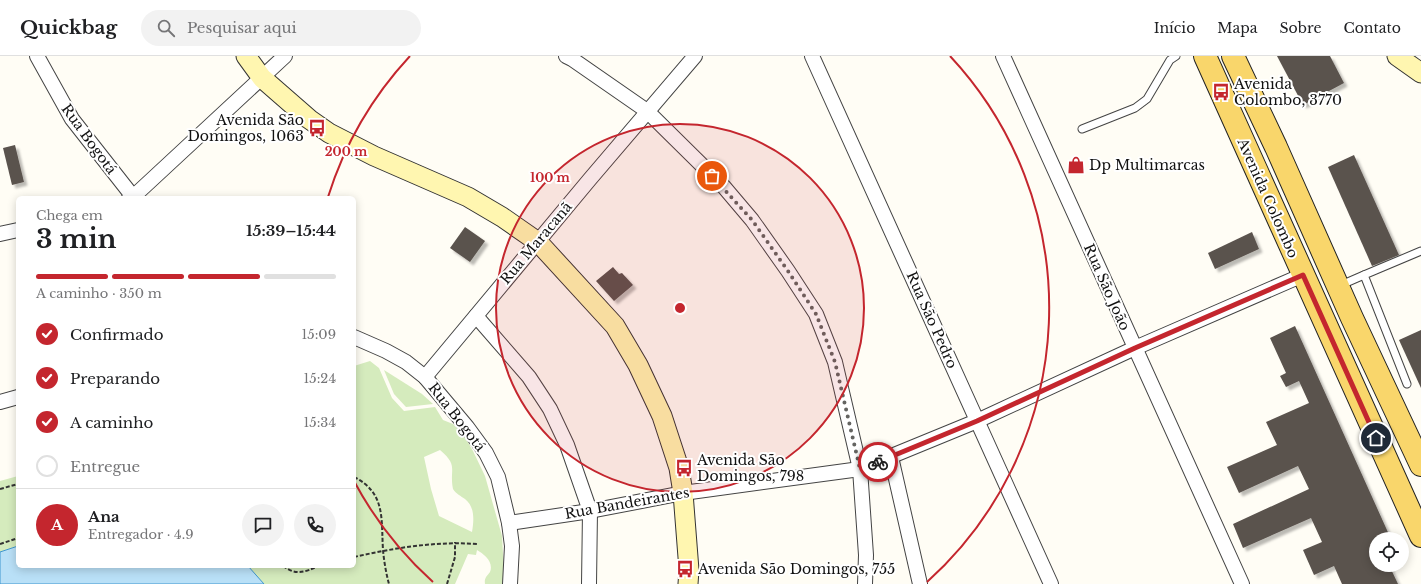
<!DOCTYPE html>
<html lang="pt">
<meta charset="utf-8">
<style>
:root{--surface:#fff;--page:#f2f2f2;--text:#202124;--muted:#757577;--line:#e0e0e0;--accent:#c4262e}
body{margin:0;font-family:"Libre Baskerville",serif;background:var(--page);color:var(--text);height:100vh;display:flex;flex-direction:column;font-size:15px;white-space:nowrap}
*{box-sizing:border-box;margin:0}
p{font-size:13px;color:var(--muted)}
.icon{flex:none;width:22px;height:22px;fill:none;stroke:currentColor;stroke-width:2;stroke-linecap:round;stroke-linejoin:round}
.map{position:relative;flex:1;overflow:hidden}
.drawer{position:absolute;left:16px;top:140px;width:340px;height:372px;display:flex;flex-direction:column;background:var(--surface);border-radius:6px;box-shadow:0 2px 10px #0003}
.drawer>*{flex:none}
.tools{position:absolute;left:1369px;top:476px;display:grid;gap:8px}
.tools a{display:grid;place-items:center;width:40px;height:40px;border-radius:50%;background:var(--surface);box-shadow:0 2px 10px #0003;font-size:20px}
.pin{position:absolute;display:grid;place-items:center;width:34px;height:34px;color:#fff;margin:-17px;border:2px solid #fff;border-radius:50%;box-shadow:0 1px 4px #0007}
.courier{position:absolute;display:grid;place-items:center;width:40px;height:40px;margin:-20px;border:3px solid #c4262e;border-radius:50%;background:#fff;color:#222;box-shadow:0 1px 5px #0007}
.overview em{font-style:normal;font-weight:800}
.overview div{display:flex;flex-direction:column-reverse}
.overview{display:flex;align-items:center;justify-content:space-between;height:68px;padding:0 20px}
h1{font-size:26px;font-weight:800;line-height:30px}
.bar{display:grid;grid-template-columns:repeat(4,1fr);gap:6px 4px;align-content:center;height:48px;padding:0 20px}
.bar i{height:5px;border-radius:3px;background:var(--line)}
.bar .on{background:var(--accent)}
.bar p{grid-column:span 4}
.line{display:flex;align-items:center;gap:10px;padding:0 20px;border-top:1px solid var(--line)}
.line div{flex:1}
.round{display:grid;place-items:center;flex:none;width:42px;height:42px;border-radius:21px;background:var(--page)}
ol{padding:0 20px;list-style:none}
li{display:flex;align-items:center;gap:12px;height:44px}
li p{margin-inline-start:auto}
li .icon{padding:4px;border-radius:50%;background:var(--accent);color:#fff;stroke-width:4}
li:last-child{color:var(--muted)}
li i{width:22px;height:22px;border:2px solid var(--line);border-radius:50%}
header{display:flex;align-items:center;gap:24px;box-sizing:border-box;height:56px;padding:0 20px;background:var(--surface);border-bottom:1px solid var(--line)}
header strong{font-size:19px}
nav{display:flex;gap:22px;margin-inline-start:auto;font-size:14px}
.search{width:280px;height:36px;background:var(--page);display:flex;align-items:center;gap:10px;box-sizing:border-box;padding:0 14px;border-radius:22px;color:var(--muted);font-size:15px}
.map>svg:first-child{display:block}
</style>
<header>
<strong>Quickbag</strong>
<div class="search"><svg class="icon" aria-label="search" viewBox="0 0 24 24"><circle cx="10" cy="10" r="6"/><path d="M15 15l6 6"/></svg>Pesquisar aqui</div>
<nav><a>Início</a><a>Mapa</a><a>Sobre</a><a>Contato</a></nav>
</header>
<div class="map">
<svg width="1421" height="528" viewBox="0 0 1421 528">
<defs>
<filter id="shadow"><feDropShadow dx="3.5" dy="3.5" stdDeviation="1" flood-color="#0004"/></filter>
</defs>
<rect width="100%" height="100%" fill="#fffdf5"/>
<g fill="#d5ebbd" fill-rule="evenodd">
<path d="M370,305l9,7 13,30 12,13 31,-4 8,13 10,4 9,8 11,19 12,25 17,60 2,36 -2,12h-17c-1,-6 2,-8 5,-12 4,-10 -6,-18 -13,-22l-1,5 -8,-1 -13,30h-455v-103l18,-5v90h336v-200zM440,394c19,16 9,19 13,39 3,5 8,7 12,10 10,8 9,21 7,33l-33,-16 -8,-27 -7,-32z"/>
<polygon points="384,314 422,338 433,348 406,351 394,338"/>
</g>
<polygon fill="#b9e0f7" stroke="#3f96cf" points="18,490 18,510 248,510 264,528 0,528 0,496"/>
<g fill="#5a524d" filter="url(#shadow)">
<polygon points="1277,0 1330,0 1344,27 1303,49"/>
<polygon points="15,89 24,126 12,129 3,92"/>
<polygon points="1354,99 1399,199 1372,210 1328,111"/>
<polygon points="465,171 485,185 470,206 450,192"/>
<polygon points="1252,176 1259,193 1215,213 1208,197"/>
<polygon points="613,211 619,218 622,217 633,229 614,245 596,225"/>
<polygon points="1295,270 1391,483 1376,483 1376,509 1389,509 1398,528 1342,528 1334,510 1314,519 1303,494 1322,486 1311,462 1243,492 1233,468 1309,433 1298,410 1239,437 1227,411 1277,389 1266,366 1309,347 1299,325 1286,331 1280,320 1286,317 1270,282"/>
<polygon points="1421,274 1421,332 1399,284"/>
</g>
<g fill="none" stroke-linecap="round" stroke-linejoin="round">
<g stroke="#444" stroke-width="9">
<g id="lane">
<polyline points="1082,73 1135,52 1147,43 1170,4 1176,0"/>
<polyline points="1341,229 1364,219"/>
<polyline points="1407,328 1364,219 1421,195"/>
</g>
</g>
<g stroke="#444" stroke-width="16">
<g id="street">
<polyline points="37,0 72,63 134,142"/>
<polyline points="566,0 572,3 647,55 724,131 752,164 788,215 816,258 835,306 860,413 866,499 865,528"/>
<polyline points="812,0 1051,528"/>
<polyline points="1003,0 1242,528"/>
<polyline points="129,142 133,141 285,0"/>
<polyline points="0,178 18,174"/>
<polyline points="476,260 529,321 550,353 567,389 590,455 589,528"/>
<polyline points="354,281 386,295 406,306 425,321 467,371 486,397 498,421 509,467 512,490 510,528"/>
<polyline points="425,321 590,123 695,0"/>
<polyline points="0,346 18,341"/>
<polyline points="891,401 920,528"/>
<polyline points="509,467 590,455 683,437 860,413 977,365 1135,292 1303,219"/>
</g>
</g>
<g stroke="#333" stroke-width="21">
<g id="secondary">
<polyline points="246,0 262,22 309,63 329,77 374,100 468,141 502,161 538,186 615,270 638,309 662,360 679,412 683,437 689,514 688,528"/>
<polyline points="1397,0 1421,17"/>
</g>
</g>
<g stroke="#222" stroke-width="24">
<g id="primary">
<polyline points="1205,0 1421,480"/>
<polyline points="1233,0 1276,91 1352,262 1421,409"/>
</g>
</g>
<g stroke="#333" stroke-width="2" stroke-dasharray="4 2" stroke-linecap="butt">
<path d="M354,421c32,16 27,42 29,73 1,11 3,23 6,34"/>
<polyline points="0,433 18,428"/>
<polyline points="0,488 18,482"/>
<path d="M354,501c40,-9 82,-16 123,-13"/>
<path d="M283,510c14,10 21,6 36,0"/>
<polyline points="447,528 455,501 455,486"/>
</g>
<use href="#lane" stroke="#fff" stroke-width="7"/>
<use href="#street" stroke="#fff" stroke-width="14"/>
<use href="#secondary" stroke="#fff6b0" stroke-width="19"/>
<use href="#primary" stroke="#f9d66b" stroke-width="22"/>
</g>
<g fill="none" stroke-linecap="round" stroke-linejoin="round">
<polyline stroke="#646461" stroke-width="4" stroke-dasharray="0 7.2" points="712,120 752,164 788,215 816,258 835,306 860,413 878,406"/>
<polyline stroke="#c4262e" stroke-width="5" points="878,406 977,365 1135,292 1303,219 1376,382"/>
</g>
<circle cx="680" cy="252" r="184" fill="#c4262e" fill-opacity=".12"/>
<g fill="none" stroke="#c4262e" stroke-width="2">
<circle cx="680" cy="252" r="184"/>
<path d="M433 526A369 369 0 0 1 354 425M328 141A369 369 0 0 1 410 0M950 0A369 369 0 0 1 927 526"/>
</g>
<defs>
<g id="bus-bare" transform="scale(1.38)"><path d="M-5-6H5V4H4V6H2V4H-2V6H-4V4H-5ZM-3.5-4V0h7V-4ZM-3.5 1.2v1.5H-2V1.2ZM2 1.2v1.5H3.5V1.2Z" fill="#c4262e" stroke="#fff" stroke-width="2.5" paint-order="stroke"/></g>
<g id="shop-bare" transform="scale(1.38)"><path d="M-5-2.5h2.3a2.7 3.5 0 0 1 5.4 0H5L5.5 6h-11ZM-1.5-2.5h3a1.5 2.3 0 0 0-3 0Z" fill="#c4262e" stroke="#fff" stroke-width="2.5" paint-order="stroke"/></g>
</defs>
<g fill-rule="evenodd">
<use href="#bus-bare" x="1221" y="36"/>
<use href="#bus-bare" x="317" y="72"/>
<use href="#shop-bare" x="1076" y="109"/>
<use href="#bus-bare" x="684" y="412"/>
<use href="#bus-bare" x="685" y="513"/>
</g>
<g text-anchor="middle" stroke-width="4" stroke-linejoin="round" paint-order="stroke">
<g font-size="14" fill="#111" stroke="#fff" text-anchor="start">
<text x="1234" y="33">Avenida<tspan x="1234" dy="16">Colombo, 3770</tspan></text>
<text x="304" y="69" text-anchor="end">Avenida São<tspan x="304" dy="16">Domingos, 1063</tspan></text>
<text x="1089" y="114">Dp Multimarcas</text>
<text x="697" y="409">Avenida São<tspan x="697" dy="16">Domingos, 798</tspan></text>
<text x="698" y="518">Avenida São Domingos, 755</text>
</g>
<g font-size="14" fill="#111" stroke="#fff">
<text transform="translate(89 83) rotate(54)" y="5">Rua Bogotá</text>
<text transform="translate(1268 142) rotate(66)" y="5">Avenida Colombo</text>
<text transform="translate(536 187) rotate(-50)" y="5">Rua Maracanã</text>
<text transform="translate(1107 231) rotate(66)" y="5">Rua São João</text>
<text transform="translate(932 264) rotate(66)" y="5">Rua São Pedro</text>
<text transform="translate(457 361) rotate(52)" y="5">Rua Bogotá</text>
<text transform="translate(627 447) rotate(-10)" y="5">Rua Bandeirantes</text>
</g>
</g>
<circle cx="680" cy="252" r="6" fill="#c4262e" stroke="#fff" stroke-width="2"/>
<g font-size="12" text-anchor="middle" font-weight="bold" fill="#c4262e" stroke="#fff" stroke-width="4" stroke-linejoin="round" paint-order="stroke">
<text x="346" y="100">200 m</text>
<text x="550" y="126">100 m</text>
</g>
</svg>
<div class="tools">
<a><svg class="icon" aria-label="locate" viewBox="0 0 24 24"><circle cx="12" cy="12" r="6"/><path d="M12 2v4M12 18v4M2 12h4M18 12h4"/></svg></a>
</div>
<div class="pin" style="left:712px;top:120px;background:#ea580c"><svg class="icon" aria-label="bag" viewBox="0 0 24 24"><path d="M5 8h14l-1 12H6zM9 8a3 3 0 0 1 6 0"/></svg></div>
<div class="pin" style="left:1376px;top:382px;background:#1f2937"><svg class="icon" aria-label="home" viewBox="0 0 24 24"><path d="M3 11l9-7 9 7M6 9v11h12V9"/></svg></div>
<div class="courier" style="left:878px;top:406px"><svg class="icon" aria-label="bike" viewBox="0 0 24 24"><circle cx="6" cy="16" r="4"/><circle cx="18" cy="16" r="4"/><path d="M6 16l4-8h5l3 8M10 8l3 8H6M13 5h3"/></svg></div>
<section class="drawer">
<div class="overview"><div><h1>3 min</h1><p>Chega em</p></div><em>15:39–15:44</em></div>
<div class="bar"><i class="on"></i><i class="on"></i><i class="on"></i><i></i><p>A caminho · 350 m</p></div>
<ol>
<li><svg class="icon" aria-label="check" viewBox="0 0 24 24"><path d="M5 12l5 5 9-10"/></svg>Confirmado<p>15:09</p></li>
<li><svg class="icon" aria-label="check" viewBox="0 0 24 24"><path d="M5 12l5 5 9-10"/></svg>Preparando<p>15:24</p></li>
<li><svg class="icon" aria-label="check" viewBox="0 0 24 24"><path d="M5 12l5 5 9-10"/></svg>A caminho<p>15:34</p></li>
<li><i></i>Entregue</li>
</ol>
<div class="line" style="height:72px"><b class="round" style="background:var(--accent);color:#fff">A</b><div><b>Ana</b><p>Entregador · 4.9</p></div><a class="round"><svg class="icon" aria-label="chat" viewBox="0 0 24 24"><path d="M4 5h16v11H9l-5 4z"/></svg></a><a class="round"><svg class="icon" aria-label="phone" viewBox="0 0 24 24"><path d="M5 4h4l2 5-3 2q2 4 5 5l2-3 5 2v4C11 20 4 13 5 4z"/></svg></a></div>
</section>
</div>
